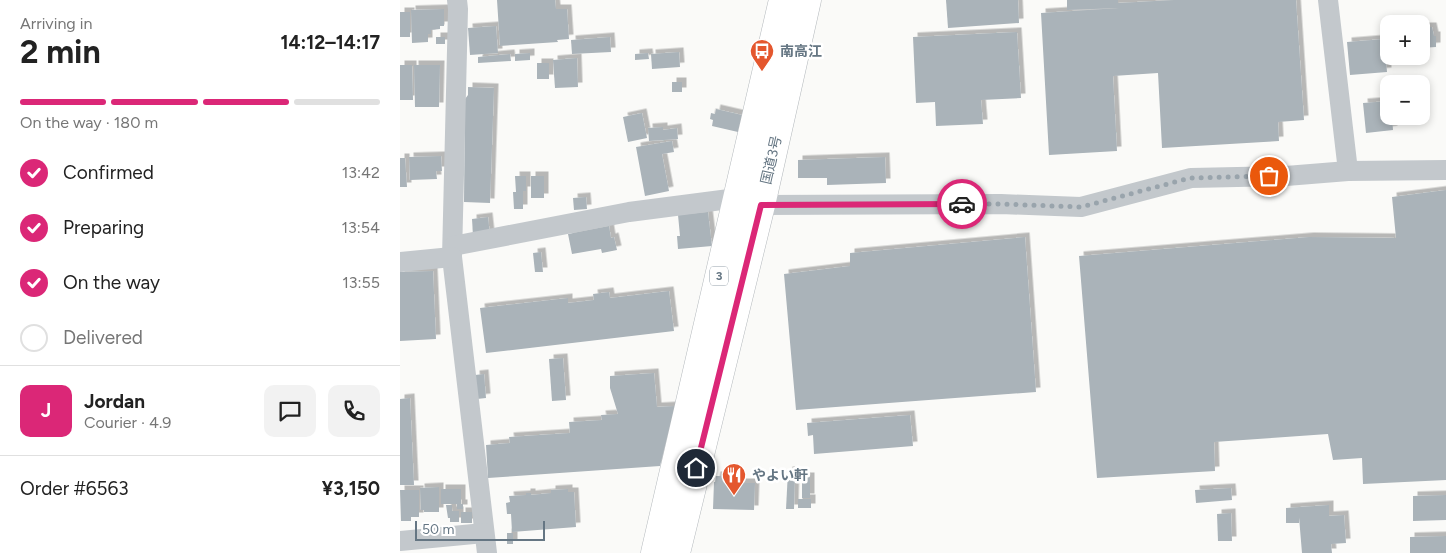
<!DOCTYPE html>
<meta charset="utf-8">
<style>
:root{--surface:#fff;--page:#f2f2f2;--text:#222;--muted:#767676;--line:#e0e0e0;--accent:#db2777}
body{margin:0;font-family:Figtree,"Noto Sans JP",sans-serif;background:var(--page);color:var(--text);height:100vh;display:flex;flex-direction:column;font-size:19px;white-space:nowrap}
*{box-sizing:border-box;margin:0}
p{font-size:16px;color:var(--muted)}
.icon{flex:none;width:28px;height:28px;fill:none;stroke:currentColor;stroke-width:2;stroke-linecap:round;stroke-linejoin:round}
.map{position:relative;flex:1;overflow:hidden}
.sheet{display:flex;flex-direction:column;background:var(--surface);width:400px}
.sheet>*{flex:none}
.controls{position:absolute;left:980px;top:15px;display:grid;gap:10px}
.controls a{display:grid;place-items:center;width:50px;height:50px;border-radius:10px;background:var(--surface);box-shadow:0 2px 8px #0003;font-size:25px}
.scale{position:absolute;left:15px;bottom:12px;width:130px;box-sizing:border-box;padding-left:5px;border:2px solid #657683;border-top:0;font-size:14px;line-height:18px;white-space:nowrap;color:#657683;-webkit-text-stroke:4px #fff;paint-order:stroke}
.pin{position:absolute;display:grid;place-items:center;width:42px;height:42px;color:#fff;margin:-21px;border:2px solid #fff;border-radius:50%;box-shadow:0 1px 5px #0007}
.courier{position:absolute;display:grid;place-items:center;width:50px;height:50px;margin:-25px;border:4px solid #db2777;border-radius:50%;background:#fff;color:#222;box-shadow:0 1px 6px #0007}
.head em{font-style:normal;font-weight:700}
.head div{display:flex;flex-direction:column-reverse}
.head{display:flex;align-items:center;justify-content:space-between;height:85px;padding:0 20px}
h1{font-size:32px;font-weight:700;line-height:38px}
.bar{display:grid;grid-template-columns:repeat(4,1fr);gap:8px 5px;align-content:center;height:60px;padding:0 20px}
.bar i{height:6px;border-radius:4px;background:var(--line)}
.bar .on{background:var(--accent)}
.bar p{grid-column:span 4}
.line{display:flex;align-items:center;gap:12px;padding:0 20px;border-top:1px solid var(--line)}
.line div{flex:1}
.round{display:grid;place-items:center;flex:none;width:52px;height:52px;border-radius:10px;background:var(--page)}
ol{padding:0 20px;list-style:none}
li{display:flex;align-items:center;gap:15px;height:55px}
li p{margin-inline-start:auto}
li .icon{padding:5px;border-radius:50%;background:var(--accent);color:#fff;stroke-width:4}
li:last-child{color:var(--muted)}
li i{width:28px;height:28px;border:2px solid var(--line);border-radius:50%}
main{display:flex;flex:1;min-height:0}
.map>svg:first-child{display:block}
</style>
<main>
<section class="sheet">
<div class="head"><div><h1>2 min</h1><p>Arriving in</p></div><em>14:12–14:17</em></div>
<div class="bar"><i class="on"></i><i class="on"></i><i class="on"></i><i></i><p>On the way · 180 m</p></div>
<ol>
<li><svg class="icon" aria-label="check" viewBox="0 0 24 24"><path d="M5 12l5 5 9-10"/></svg>Confirmed<p>13:42</p></li>
<li><svg class="icon" aria-label="check" viewBox="0 0 24 24"><path d="M5 12l5 5 9-10"/></svg>Preparing<p>13:54</p></li>
<li><svg class="icon" aria-label="check" viewBox="0 0 24 24"><path d="M5 12l5 5 9-10"/></svg>On the way<p>13:55</p></li>
<li><i></i>Delivered</li>
</ol>
<div class="line" style="height:90px"><b class="round" style="background:var(--accent);color:#fff">J</b><div><b>Jordan</b><p>Courier · 4.9</p></div><a class="round"><svg class="icon" aria-label="chat" viewBox="0 0 24 24"><path d="M4 5h16v11H9l-5 4z"/></svg></a><a class="round"><svg class="icon" aria-label="phone" viewBox="0 0 24 24"><path d="M5 4h4l2 5-3 2q2 4 5 5l2-3 5 2v4C11 20 4 13 5 4z"/></svg></a></div>
<div class="line" style="height:65px"><div>Order #6563</div><b>¥3,150</b></div>
</section>
<div class="map">
<svg width="1046" height="553" viewBox="0 0 1046 553">
<defs>
<filter id="shadow"><feDropShadow dx="4.5" dy="-4.5" stdDeviation="0" flood-color="#0004"/></filter>
</defs>
<rect width="100%" height="100%" fill="#fafaf8"/>
<g fill="#aab3b9" filter="url(#shadow)">
<polygon points="97,0 155,0 156,9 167,9 169,39 157,40 158,42 100,46"/>
<polygon points="546,0 618,0 619,23 548,28"/>
<polygon points="667,0 718,0 718,3 774,0 896,0 904,120 878,122 879,141 762,148 758,73 713,76 717,151 649,155 641,13 719,8 667,10"/>
<polygon points="44,9 44,26 40,26 40,29 31,30 31,34 28,34 28,42 12,43 11,10"/>
<rect x="0" y="12" width="10" height="25"/>
<polygon points="96,26 98,53 70,55 68,28"/>
<polygon points="1021,27 1032,27 1034,36 1036,36 1036,47 1021,48"/>
<polygon points="617,32 621,98 581,100 583,124 536,126 535,102 516,103 513,37"/>
<rect x="36" y="37" width="9" height="7"/>
<polygon points="210,37 211,52 172,54 171,40"/>
<polygon points="984,39 987,72 950,75 947,42"/>
<polygon points="279,52 280,67 252,69 251,54"/>
<polygon points="130,53 130,60 115,61 115,54"/>
<polygon points="248,53 249,59 235,60 235,54"/>
<polygon points="110,54 111,61 78,63 78,57"/>
<polygon points="991,56 1011,56 1011,63 992,64"/>
<polygon points="177,58 178,87 155,88 153,60"/>
<rect x="137" y="63" width="12" height="16"/>
<polygon points="0,65 12,65 13,100 0,100"/>
<polygon points="14,65 40,65 39,107 15,107"/>
<rect x="272" y="82" width="10" height="10"/>
<polygon points="68,87 94,88 90,203 64,202 65,99 68,95"/>
<polygon points="989,101 989,116 992,116 993,130 966,133 963,103"/>
<polygon points="316,109 342,115 338,132 312,126 313,120 310,119 311,113 315,114"/>
<polygon points="242,113 247,138 228,142 223,117"/>
<polygon points="263,127 263,130 277,128 278,139 249,141 248,128"/>
<polygon points="272,141 274,152 262,154 269,191 245,196 236,147"/>
<polygon points="41,156 42,171 36,171 37,179 10,180 9,157"/>
<polygon points="485,157 486,183 427,185 427,178 398,178 398,160"/>
<polygon points="0,158 5,158 7,187 0,187"/>
<polygon points="115,176 126,176 126,191 123,191 123,209 114,209 113,192 116,192"/>
<rect x="131" y="176" width="13" height="22"/>
<polygon points="1046,190 1046,480 963,484 962,458 933,460 928,434 814,442 815,471 697,478 679,256 909,237 996,238 992,197"/>
<polygon points="186,197 187,209 174,210 173,198"/>
<polygon points="308,212 312,246 278,249 277,236 280,236 278,215"/>
<polygon points="88,217 90,235 73,236 72,219"/>
<polygon points="209,226 211,238 214,237 217,250 202,253 201,249 172,254 168,234"/>
<polygon points="625,237 636,392 396,410 384,274 450,266 450,253"/>
<polygon points="141,252 143,272 135,272 133,253"/>
<polygon points="33,271 36,339 0,341 0,272"/>
<polygon points="269,291 274,331 86,353 80,308 168,298 168,303 194,300 193,294 209,292 210,298"/>
<polygon points="163,358 166,400 152,401 149,359"/>
<polygon points="254,373 257,407 275,406 260,466 88,478 86,445 110,443 109,437 170,433 169,422 202,420 201,415 218,414 210,388 210,376"/>
<polygon points="84,374 86,398 77,399 75,375"/>
<polygon points="10,398 14,485 0,485 0,399"/>
<polygon points="510,415 513,446 414,454 413,435 408,436 407,423"/>
<polygon points="388,471 395,471 394,509 386,509"/>
<polygon points="316,476 334,476 334,483 355,483 354,510 313,509 314,482 315,482"/>
<rect x="402" y="477" width="8" height="21"/>
<polygon points="39,487 39,512 24,512 24,510 21,510 20,488"/>
<polygon points="831,488 832,500 796,503 795,490"/>
<polygon points="41,489 61,489 61,504 63,504 63,509 57,509 57,504 41,504"/>
<polygon points="168,489 168,492 174,492 176,527 112,532 111,514 107,514 106,503 110,502 109,496 126,495 126,493 131,493 131,495 151,493 151,490"/>
<polygon points="0,490 19,490 19,517 11,517 11,521 1,521"/>
<polygon points="1046,495 1046,520 1013,521 1013,496"/>
<rect x="398" y="499" width="13" height="9"/>
<polygon points="46,505 52,505 52,511 59,511 59,522 50,522 50,518 48,518"/>
<polygon points="929,505 929,516 944,515 946,543 931,544 932,553 902,553 899,517 899,523 886,523 886,508"/>
<rect x="61" y="512" width="11" height="11"/>
<polygon points="831,513 832,541 818,541 817,514"/>
<rect x="107" y="533" width="6" height="11"/>
<polygon points="1046,536 1046,553 1010,553 1010,537"/>
</g>
<g fill="none" stroke-linecap="round" stroke-linejoin="round">
<g stroke="#b4b9bd" stroke-width="29">
<g id="trunk">
<polyline points="255,553 383,0"/>
<polyline points="276,553 361,205 407,0"/>
</g>
</g>
<g stroke="#c3c8cc" stroke-width="20">
<polyline points="57,0 58,9 52,257 87,553"/>
<polyline points="928,0 948,171"/>
<polyline points="53,246 229,212 337,198 361,205 601,204 681,207 791,178 886,176 948,171 1046,170"/>
<polyline points="0,262 52,257"/>
<polyline points="0,541 84,533"/>
</g>
<use href="#trunk" stroke="#fff" stroke-width="28"/>
</g>
<g fill="none" stroke-linecap="round" stroke-linejoin="round">
<polyline stroke="#99a4ac" stroke-width="5" stroke-dasharray="0 9" points="562,204 600,204 681,207 790,178 869,176"/>
<polyline stroke="#db2777" stroke-width="6" points="296,468 361,205 562,204"/>
</g>
<defs>
<g id="bus-pin" transform="scale(1.25)"><path d="M0 17L-7.5 6A9.5 9.5 0 1 1 7.5 6Z" fill="#e4572e" stroke="#fff"/><path d="M-5-6H5V4H4V6H2V4H-2V6H-4V4H-5ZM-3.5-4V0h7V-4ZM-3.5 1.2v1.5H-2V1.2ZM2 1.2v1.5H3.5V1.2Z" fill="#fff"/></g>
<g id="restaurant-pin" transform="scale(1.25)"><path d="M0 17L-7.5 6A9.5 9.5 0 1 1 7.5 6Z" fill="#e4572e" stroke="#fff"/><path d="M-5-6h1v4h1v-4h1v4h1v-4h1v5L-1.5 .5V6h-2V.5L-5-1ZM5-6V6H3V1.5H1.5Q1.5-4 5-6Z" fill="#fff"/></g>
</defs>
<g fill-rule="evenodd">
<use href="#bus-pin" x="362" y="51"/>
<use href="#restaurant-pin" x="334" y="475"/>
</g>
<g text-anchor="middle" stroke-width="5" stroke-linejoin="round" paint-order="stroke">
<rect fill="#fff" stroke="#939fa8" stroke-width="1" x="310" y="266.5" width="18" height="19" rx="4"/>
<g font-size="12" font-weight="bold" fill="#657683">
<text x="319" y="280">3</text>
</g>
<g font-size="14" font-weight="bold" fill="#657683" stroke="#fff" text-anchor="start">
<text x="380" y="56">南高江</text>
<text x="352" y="480">やよい軒</text>
</g>
<g font-size="14" fill="#657683" stroke="#fff">
<text transform="translate(371 160) rotate(-77)" y="5">国道3号</text>
</g>
</g>
</svg>
<div class="controls">
<a>+</a>
<a>−</a>
</div>
<div class="scale">50 m</div>
<div class="pin" style="left:869px;top:176px;background:#ea580c"><svg class="icon" aria-label="bag" viewBox="0 0 24 24"><path d="M5 8h14l-1 12H6zM9 8a3 3 0 0 1 6 0"/></svg></div>
<div class="pin" style="left:296px;top:468px;background:#1f2937"><svg class="icon" aria-label="home" viewBox="0 0 24 24"><path d="M3 11l9-7 9 7M6 9v11h12V9"/></svg></div>
<div class="courier" style="left:562px;top:204px"><svg class="icon" aria-label="car" viewBox="0 0 24 24"><path d="M5 17H2v-5l4-1 3-4h7l3 4 3 1v5h-3M9 17h6M6 11h13"/><circle cx="7" cy="17" r="2"/><circle cx="17" cy="17" r="2"/></svg></div>
</div>
</main>
